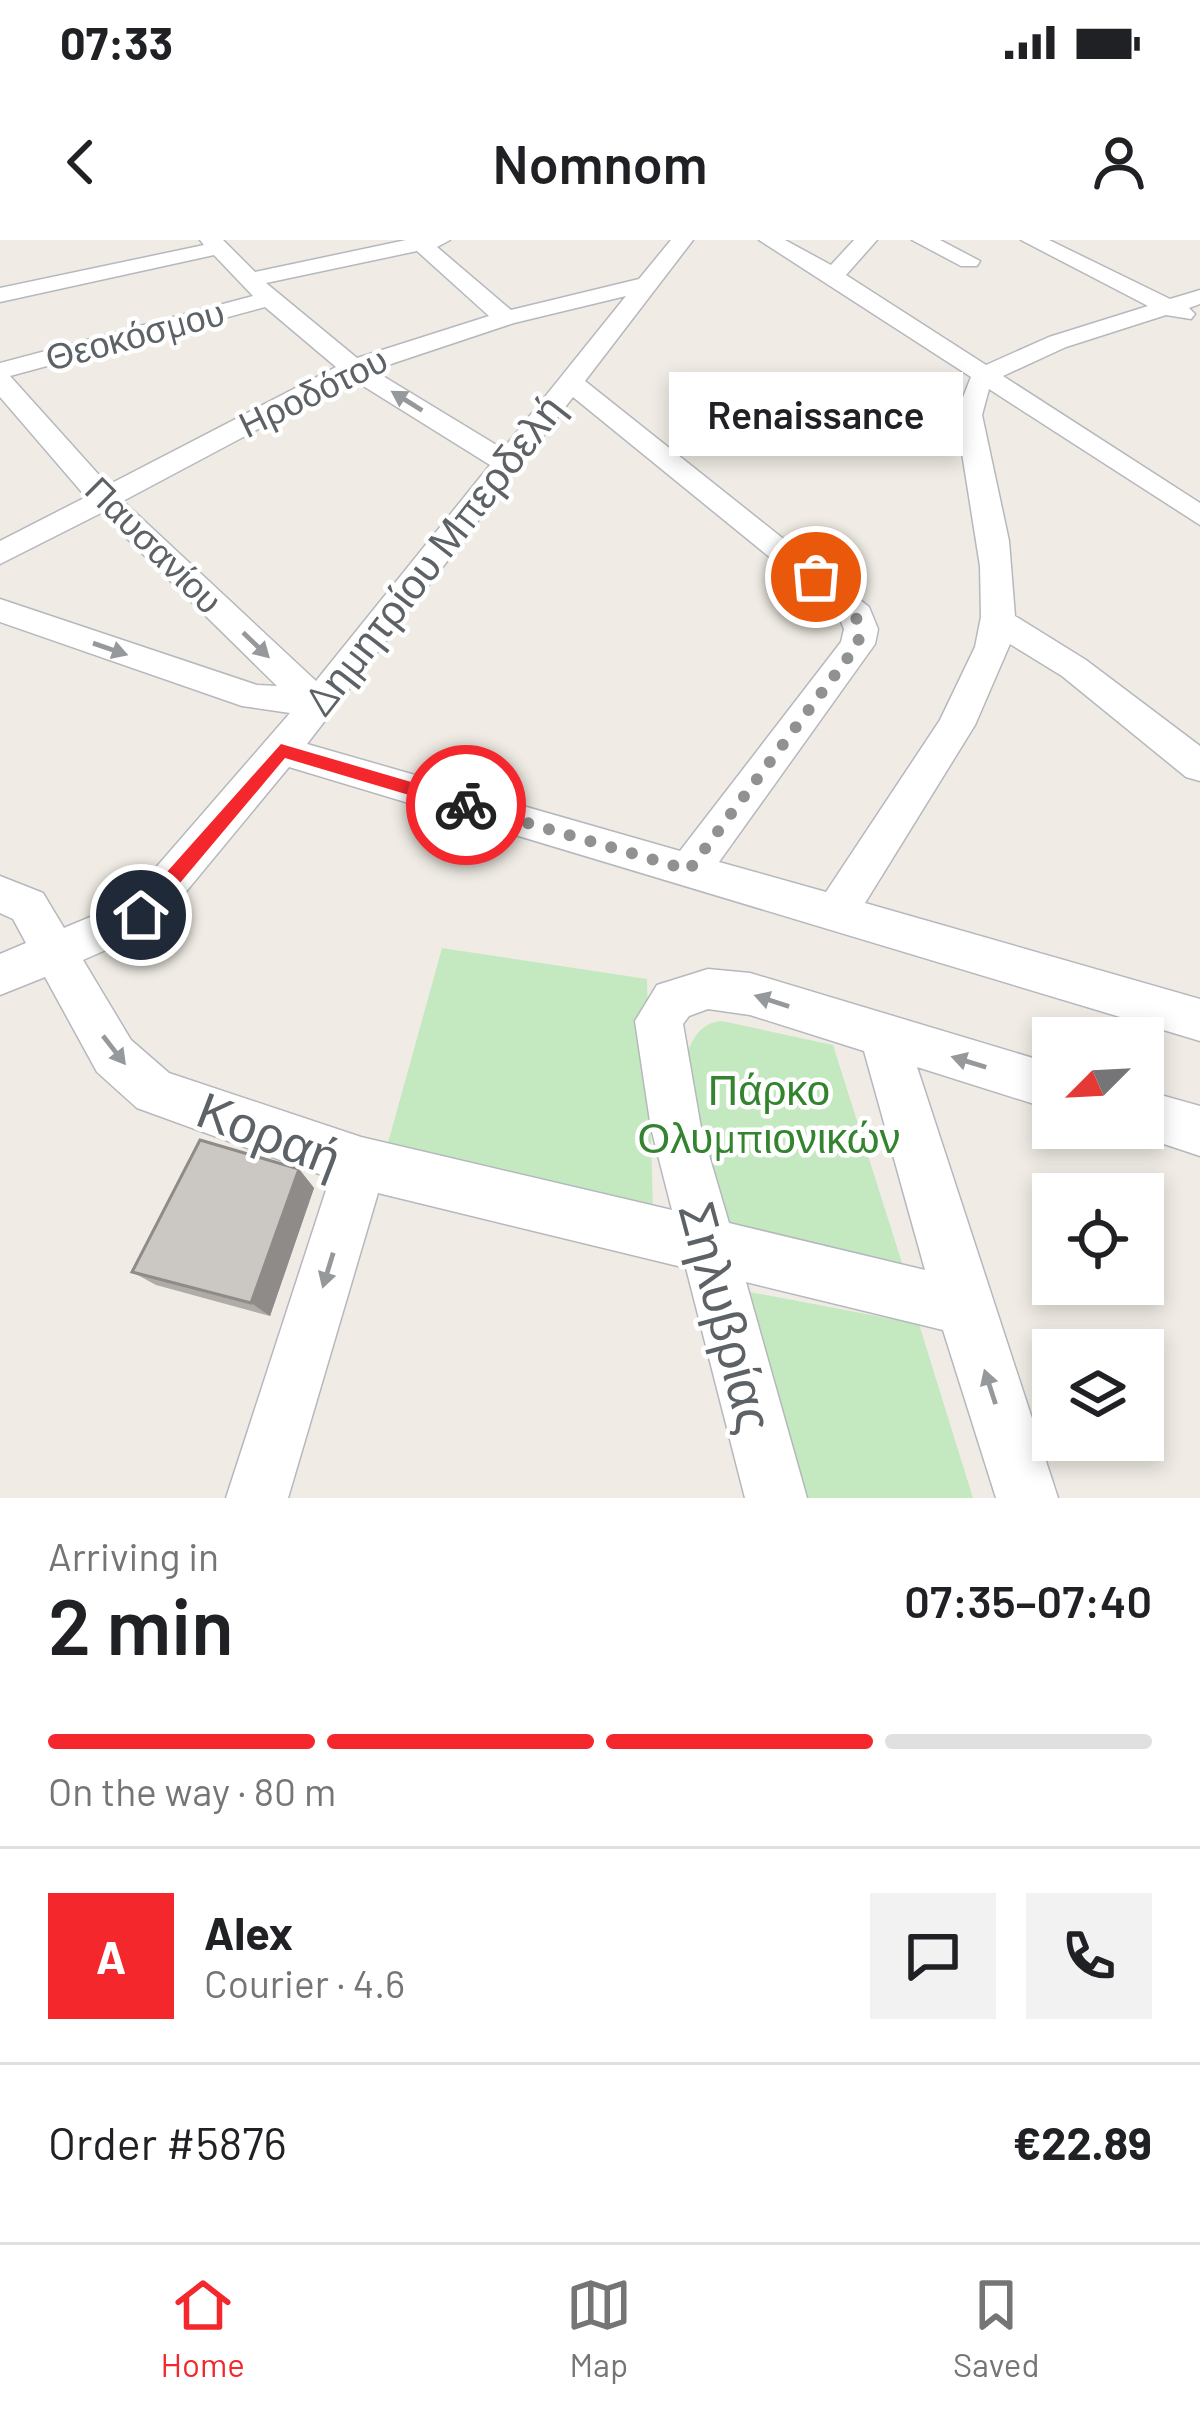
<!DOCTYPE html>
<meta charset="utf-8">
<style>
:root{--surface:#fff;--page:#f2f2f2;--text:#202124;--muted:#757577;--line:#e0e0e0;--accent:#f4272c}
body{margin:0;font-family:Barlow,sans-serif;background:var(--page);color:var(--text);height:100vh;display:flex;flex-direction:column;font-size:45px;white-space:nowrap}
*{box-sizing:border-box;margin:0}
p{font-size:39px;color:var(--muted)}
.icon{flex:none;width:66px;height:66px;fill:none;stroke:currentColor;stroke-width:2;stroke-linecap:round;stroke-linejoin:round}
.map{position:relative;height:1258px;overflow:hidden}
.panel{display:flex;flex-direction:column;background:var(--surface);flex:1}
.panel>*{flex:none}
.needle{width:78px;rotate:246deg}
.fabs{position:absolute;left:1032px;top:777px;display:grid;gap:24px}
.fabs a{display:grid;place-items:center;width:132px;height:132px;border-radius:0px;background:var(--surface);box-shadow:0 6px 18px #0003;font-size:60px}
.pin{position:absolute;display:grid;place-items:center;width:102px;height:102px;color:#fff;margin:-51px;border:6px solid #fff;border-radius:50%;box-shadow:0 3px 12px #0007}
.courier{position:absolute;display:grid;place-items:center;width:120px;height:120px;margin:-60px;border:9px solid #f4272c;border-radius:50%;background:#fff;color:#222;box-shadow:0 3px 15px #0007}
.bubble{position:absolute;height:84px;border-radius:0px;background:var(--surface);box-shadow:0 6px 18px #0003;font-size:39px;font-weight:600;line-height:84px;text-align:center}
.overview em{font-style:normal;font-weight:600}
.overview div{display:flex;flex-direction:column-reverse}
.overview{display:flex;align-items:center;justify-content:space-between;height:204px;padding:0 48px}
h1{font-size:78px;font-weight:600;line-height:90px}
.bar{display:grid;grid-template-columns:repeat(4,1fr);gap:18px 12px;align-content:center;height:144px;padding:0 48px}
.bar i{height:15px;border-radius:9px;background:var(--line)}
.bar .active{background:var(--accent)}
.bar p{grid-column:span 4}
.line{display:flex;align-items:center;gap:30px;padding:0 48px;border-top:3px solid var(--line)}
.line div{flex:1}
.round{display:grid;place-items:center;flex:none;width:126px;height:126px;border-radius:0px;background:var(--page)}
.status{display:flex;justify-content:space-between;align-items:center;height:84px;padding:0 60px;background:var(--surface);direction:ltr}
.status svg{height:33px;fill:currentColor}
header{display:flex;justify-content:space-between;align-items:center;height:156px;padding:0 48px;background:var(--surface);font-size:54px;font-weight:600}
.dock{display:flex;justify-content:space-around;align-items:center;height:168px;border-top:3px solid var(--line);background:var(--surface);font-size:33px;color:var(--muted)}
.dock a{display:grid;justify-items:center;gap:6px}
.dock .active{color:var(--accent)}
.map>svg:first-child{display:block}
</style>
<div class="status"><b>07:33</b><svg viewBox="0 0 49 12"><path d="M0 12V9h3v3zM5 12V6h3v6zM10 12V3h3v9zM15 12V0h3v12zM26 1h20v11H26zM47 4h2v5h-2z"/></svg></div>
<header><svg class="icon" aria-label="back" viewBox="0 0 24 24"><path d="M15 5l-7 7 7 7"/></svg>Nomnom<svg class="icon" aria-label="person" viewBox="0 0 24 24"><circle cx="12" cy="8" r="4"/><path d="M4 21q1-7 8-7t8 7"/></svg></header>
<div class="map">
<svg width="1200" height="1258" viewBox="0 0 1200 1258">
<rect width="100%" height="100%" fill="#f0ece5"/>
<g fill="#c4e9c0">
<polygon points="442,708 647,739 653,973 386,910"/>
<path d="M722,781l111,24 70,221 -171,-36c-14,-30 -36,-64 -43,-97 -8,-34 -13,-109 33,-112z"/>
<polygon points="750,1052 919,1084 973,1258 803,1258"/>
</g>
<g fill="none" stroke-linecap="round" stroke-linejoin="round">
<g stroke="#b5b8bc" stroke-width="3">
<g id="minor">
<path d="M200,0h23l32,32 151,-32h44l-13,7 74,63 128,-31 32,-39h22l-108,141 284,226 9,22 -3,15 -156,218 107,30 114,-172 35,-73 6,-30 -1,-51 -24,-151 15,-38 -212,-137h26l46,25 23,-25h23l-31,35 140,90 63,-28 99,-31 -127,-66h28l121,59 30,-9v14l-11,4 6,6 -4,5 -25,-4 -100,32 -63,29 197,127v22l-211,-136 -7,26 27,126 6,75 71,44 114,86v35l-14,-4 -124,-101 -52,-32 -35,81 -110,178 335,96v42l-911,-274 -133,161 -73,32 48,80 38,33 192,64 311,73 -21,-82 -16,-107 22,-36 51,-16 42,4 303,91v46l-136,-43 141,431h-62l-53,-168 -197,-48 61,216h-62l-59,-230 -308,-75 -90,305h-62l104,-320 -193,-70 -40,-36 -52,-95 -45,18v-41l26,-11 -13,-24 -13,-6v-37l43,17 21,35 62,-26 164,-189 -48,-7 -242,-84v-23l257,86 20,1 -176,-173 -101,51v-23l86,-44 -86,-100v-34l253,-67 -39,-41 -214,47v-14l204,-43zM417,11l72,65 -132,42 -91,-75zM626,56l-123,153 -130,-79 141,-47zM265,67l71,60 -228,118 -98,-109zM352,139l138,86 -174,216 -193,-180zM573,157l264,215 7,17 -3,13 -161,209 -373,-107zM708,769l42,6 114,36 61,219 -196,-47 -28,-95 -18,-104 6,-8z"/>
<polygon points="912,0 940,0 980,21 977,26 961,26"/>
<polygon points="1143,850 1200,866 1200,916 1125,891 1143,888"/>
</g>
</g>
<use href="#minor" fill="#fff" fill-rule="evenodd"/>
</g>
<polygon fill="#afaba7" points="299,929 314,948 270,1076 156,1045 132,1032"/>
<polygon fill="#8e8b88" points="299,929 314,948 270,1076 251,1063"/>
<polygon fill="#cbc7c2" stroke="#8e8b88" stroke-width="3" points="200,900 299,929 251,1063 132,1032"/>
<defs><path id="oneway-solid" d="M-6-.8H1V-3.2L6.5 0L1 3.2V.8H-6Z" transform="scale(3)"/></defs>
<g fill="#96999c">
<use href="#oneway-solid" transform="translate(407 161) rotate(-148)"/>
<use href="#oneway-solid" transform="translate(256 405) rotate(44)"/>
<use href="#oneway-solid" transform="translate(110 409) rotate(19)"/>
<use href="#oneway-solid" transform="translate(772 761) rotate(-162)"/>
<use href="#oneway-solid" transform="translate(114 810) rotate(52)"/>
<use href="#oneway-solid" transform="translate(969 822) rotate(-163)"/>
<use href="#oneway-solid" transform="translate(328 1030) rotate(107)"/>
<use href="#oneway-solid" transform="translate(990 1147) rotate(-108)"/>
</g>
<polygon fill="#f4272c" points="281,504 466,558 475,565 466,572 285,518 148,681 134,681 134,669"/>
<g fill="none" stroke-linecap="round" stroke-linejoin="round">
<path stroke="#909292" stroke-width="12" stroke-dasharray="0 21.6" d="M466,565l223,65 169,-226c6,-35 -18,-47 -42,-67"/>
</g>
<g text-anchor="middle" stroke-width="9" stroke-linejoin="round" paint-order="stroke">
<g font-size="36" fill="#5d6266" stroke="#fff">
<text transform="translate(135 95) rotate(-15)" y="13">Θεοκόσμου</text>
<text transform="translate(313 152) rotate(-26)" y="13">Ηροδότου</text>
<text transform="translate(154 305) rotate(45)" y="13">Παυσανίου</text>
</g>
<g font-size="42" fill="#5d6266" stroke="#fff">
<text transform="translate(434 315) rotate(-52)" y="15">Δημητρίου Μπερδελή</text>
</g>
<g font-size="42" fill="#33832f" stroke="#fff">
<text x="769" y="865">Πάρκο<tspan x="769" dy="48">Ολυμπιονικών</tspan></text>
</g>
<g font-size="51" fill="#5d6266" stroke="#fff">
<text transform="translate(269 894) rotate(21)" y="18">Κοραή</text>
<text transform="translate(726 1077) rotate(75)" y="18">Σηλυβρίας</text>
</g>
</g>
</svg>
<div class="fabs">
<a><svg class="needle" viewBox="-14 -14 28 28"><path d="M0-13l5 13h-10z" fill="#e53935"/><path d="M0 13l5-13h-10z" fill="#757577"/></svg></a>
<a><svg class="icon" aria-label="locate" viewBox="0 0 24 24"><circle cx="12" cy="12" r="6"/><path d="M12 2v4M12 18v4M2 12h4M18 12h4"/></svg></a>
<a><svg class="icon" aria-label="layers" viewBox="0 0 24 24"><path d="M12 4l9 5-9 5-9-5zM3 14l9 5 9-5"/></svg></a>
</div>
<div class="pin" style="left:816px;top:337px;background:#ea580c"><svg class="icon" aria-label="bag" viewBox="0 0 24 24"><path d="M5 8h14l-1 12H6zM9 8a3 3 0 0 1 6 0"/></svg></div>
<div class="pin" style="left:141px;top:675px;background:#1f2937"><svg class="icon" aria-label="home" viewBox="0 0 24 24"><path d="M3 11l9-7 9 7M6 9v11h12V9"/></svg></div>
<div class="courier" style="left:466px;top:565px"><svg class="icon" aria-label="bike" viewBox="0 0 24 24"><circle cx="6" cy="16" r="4"/><circle cx="18" cy="16" r="4"/><path d="M6 16l4-8h5l3 8M10 8l3 8H6M13 5h3"/></svg></div>
<div class="bubble" style="left:669px;top:132px;width:294px">Renaissance</div>
</div>
<section class="panel">
<div class="overview"><div><h1>2 min</h1><p>Arriving in</p></div><em>07:35–07:40</em></div>
<div class="bar"><i class="active"></i><i class="active"></i><i class="active"></i><i></i><p>On the way · 80 m</p></div>
<div class="line" style="height:216px"><b class="round" style="background:var(--accent);color:#fff">A</b><div><b>Alex</b><p>Courier · 4.6</p></div><a class="round"><svg class="icon" aria-label="chat" viewBox="0 0 24 24"><path d="M4 5h16v11H9l-5 4z"/></svg></a><a class="round"><svg class="icon" aria-label="phone" viewBox="0 0 24 24"><path d="M5 4h4l2 5-3 2q2 4 5 5l2-3 5 2v4C11 20 4 13 5 4z"/></svg></a></div>
<div class="line" style="height:156px"><div>Order #5876</div><b>€22.89</b></div>
</section>
<nav class="dock">
<a class="active"><svg class="icon" aria-label="home" viewBox="0 0 24 24"><path d="M3 11l9-7 9 7M6 9v11h12V9"/></svg>Home</a>
<a><svg class="icon" aria-label="map" viewBox="0 0 24 24"><path d="M3 6l6-2 6 2 6-2v14l-6 2-6-2-6 2zM9 4v14M15 6v14"/></svg>Map</a>
<a><svg class="icon" aria-label="saved" viewBox="0 0 24 24"><path d="M7 4h10v16l-5-4-5 4z"/></svg>Saved</a>
</nav>
